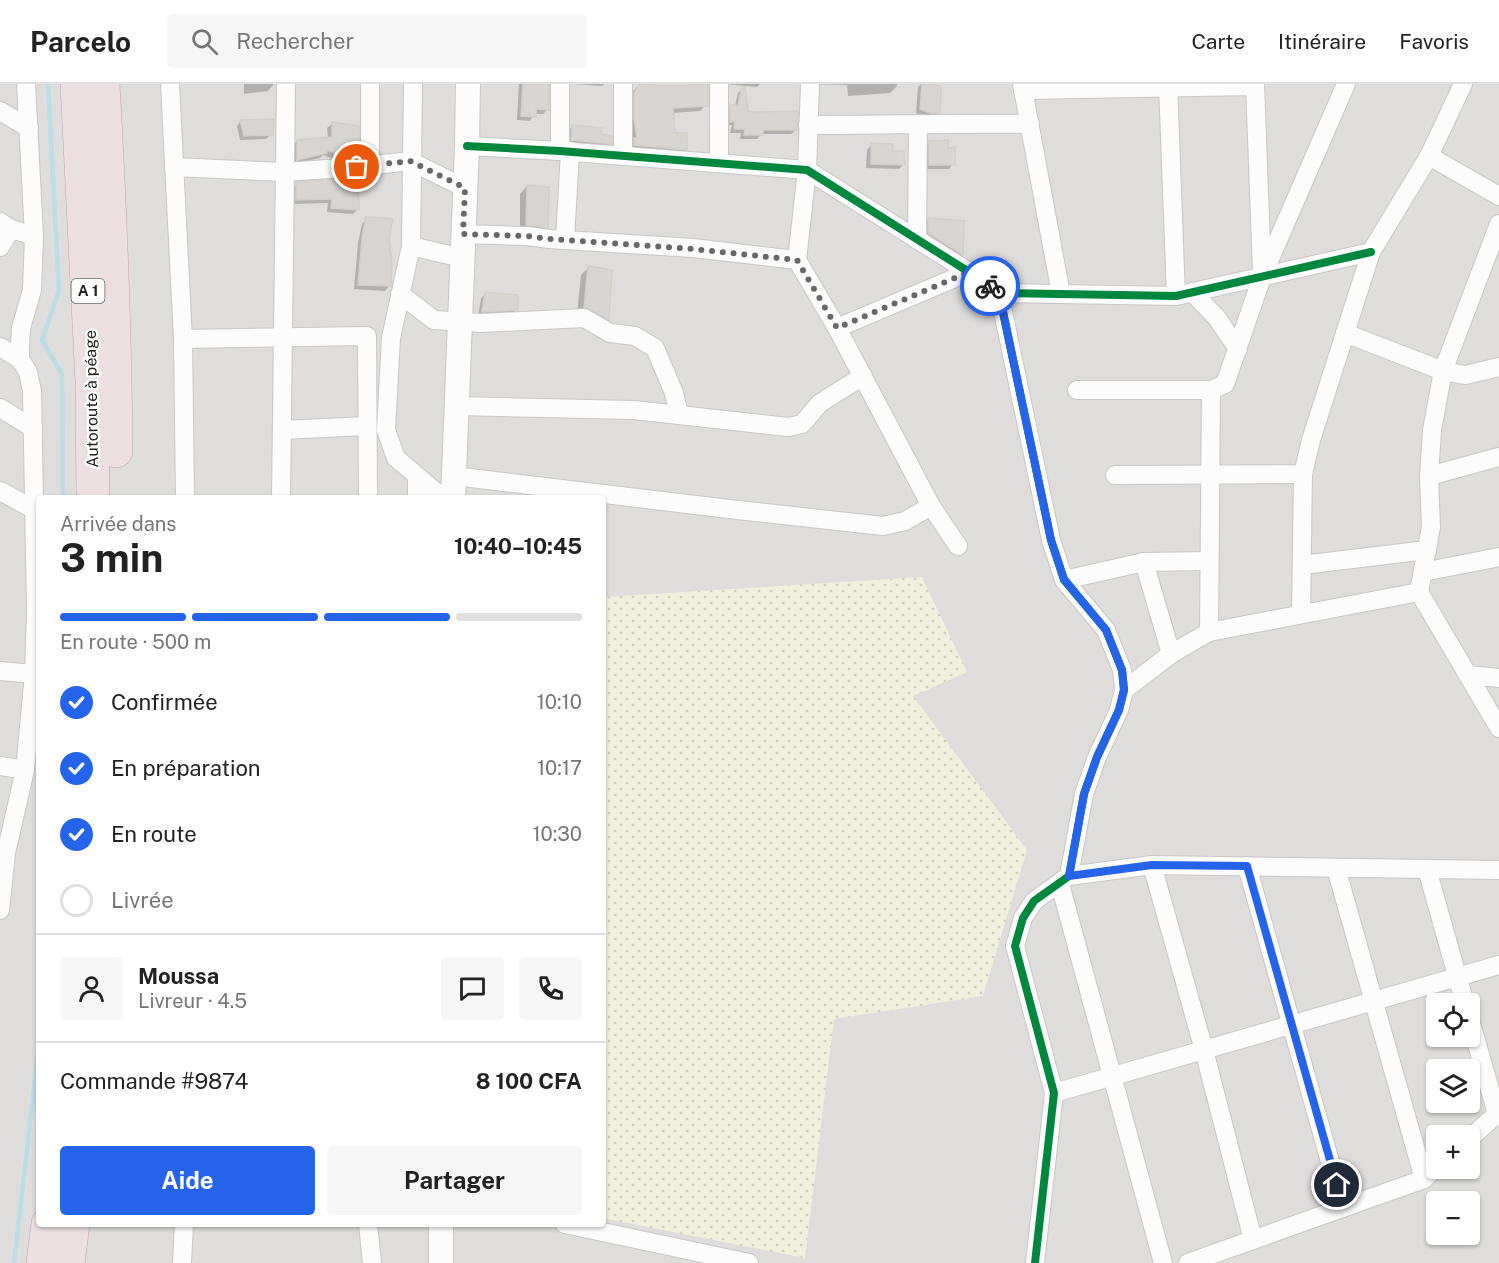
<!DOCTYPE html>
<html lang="fr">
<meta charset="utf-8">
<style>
:root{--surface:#fff;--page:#f6f6f6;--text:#222;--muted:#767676;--line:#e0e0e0;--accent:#2563eb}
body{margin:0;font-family:"Public Sans",sans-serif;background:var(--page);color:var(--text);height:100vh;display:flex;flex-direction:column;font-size:22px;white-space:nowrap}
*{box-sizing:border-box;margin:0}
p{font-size:20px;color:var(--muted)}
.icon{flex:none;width:33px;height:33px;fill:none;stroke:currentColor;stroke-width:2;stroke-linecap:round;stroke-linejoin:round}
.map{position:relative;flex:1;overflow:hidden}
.panel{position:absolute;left:36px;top:411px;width:570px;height:732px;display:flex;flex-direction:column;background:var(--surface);border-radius:6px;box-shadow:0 2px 4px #0004}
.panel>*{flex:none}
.tools{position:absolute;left:1426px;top:909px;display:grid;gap:12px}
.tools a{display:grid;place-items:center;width:54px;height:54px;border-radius:6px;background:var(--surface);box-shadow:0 2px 4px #0004;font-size:30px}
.pin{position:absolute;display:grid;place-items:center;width:51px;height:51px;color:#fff;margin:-26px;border:3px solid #fff;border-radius:50%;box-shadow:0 2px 6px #0007}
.courier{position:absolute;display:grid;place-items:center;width:60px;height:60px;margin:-30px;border:4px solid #2563eb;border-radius:50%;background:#fff;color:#222;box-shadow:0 2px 8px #0007}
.head em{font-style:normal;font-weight:700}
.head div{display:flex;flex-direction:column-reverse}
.head{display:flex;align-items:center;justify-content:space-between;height:102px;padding:0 24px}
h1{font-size:39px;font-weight:700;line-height:45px}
.bar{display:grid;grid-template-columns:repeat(4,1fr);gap:9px 6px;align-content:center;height:72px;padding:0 24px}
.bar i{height:8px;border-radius:4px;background:var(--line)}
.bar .on{background:var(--accent)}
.bar p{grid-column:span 4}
.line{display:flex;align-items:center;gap:15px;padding:0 24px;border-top:2px solid var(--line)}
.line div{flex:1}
.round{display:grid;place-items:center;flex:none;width:63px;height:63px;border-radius:6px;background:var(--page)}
ol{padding:0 24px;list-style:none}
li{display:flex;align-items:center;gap:18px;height:66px}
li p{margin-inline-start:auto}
li .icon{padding:6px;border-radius:50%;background:var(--accent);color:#fff;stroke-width:4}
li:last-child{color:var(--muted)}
li i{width:33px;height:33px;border:3px solid var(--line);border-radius:50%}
.cta{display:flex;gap:12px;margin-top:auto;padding:12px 24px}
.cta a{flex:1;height:69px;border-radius:6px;background:var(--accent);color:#fff;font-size:24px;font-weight:700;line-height:69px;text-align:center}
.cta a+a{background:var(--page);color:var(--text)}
header{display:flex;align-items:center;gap:36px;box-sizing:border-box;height:84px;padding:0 30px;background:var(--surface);border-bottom:2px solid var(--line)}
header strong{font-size:28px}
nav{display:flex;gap:33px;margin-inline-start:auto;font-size:21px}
.search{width:420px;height:54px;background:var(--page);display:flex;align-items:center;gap:15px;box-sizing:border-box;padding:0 21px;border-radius:6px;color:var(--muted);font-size:22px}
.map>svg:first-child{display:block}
</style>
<header>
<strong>Parcelo</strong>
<div class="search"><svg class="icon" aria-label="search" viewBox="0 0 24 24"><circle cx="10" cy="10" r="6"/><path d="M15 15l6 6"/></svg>Rechercher</div>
<nav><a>Carte</a><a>Itinéraire</a><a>Favoris</a></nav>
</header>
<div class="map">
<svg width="1499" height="1179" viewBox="0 0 1499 1179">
<defs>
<pattern id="farmland-dots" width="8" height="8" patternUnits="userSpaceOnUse" patternTransform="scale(1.5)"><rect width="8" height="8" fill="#f0f0dc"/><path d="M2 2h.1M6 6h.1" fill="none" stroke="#cecebc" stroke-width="1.8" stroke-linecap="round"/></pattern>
</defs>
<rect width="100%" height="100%" fill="#efedea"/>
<path fill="#dedddb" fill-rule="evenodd" d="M0,0h1499v1179h-1499zM39,414h564v726h-564zM1437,920h33v32h-33zM1437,986h33v32h-33zM1437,1052h33v32h-33zM1437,1118h33v32h-33z"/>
<polygon fill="url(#farmland-dots)" points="922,493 967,588 913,612 1027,766 983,912 834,935 805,1174 603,1134 603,513"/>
<g fill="#0003">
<polygon points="244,0 274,0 268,7 244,10"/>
<polygon points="519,0 547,0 547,26 543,30 534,30 530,37 517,36"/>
<polygon points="574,0 605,0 602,2"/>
<polygon points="640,0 706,21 700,27 672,29 673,50 686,65 680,71 629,67 629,17 634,6"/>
<polygon points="724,0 760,0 757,3"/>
<polygon points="813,0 897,0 897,2 890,9 848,12 847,1"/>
<polygon points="921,0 927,0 939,28 934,33 924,33 916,29 918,3"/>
<polygon points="743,4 746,30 796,46 791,50 761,50 757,55 740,55 741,49 730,49 732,41 726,41 726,27 731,22 735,22 738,9"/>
<polygon points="241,37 271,50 266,55 240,56 237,42"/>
<polygon points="332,40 357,71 352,76 340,77 323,71 320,74 293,80 292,62 297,57 328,54 327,44"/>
<polygon points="573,42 599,52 610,59 606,64 567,60 568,47"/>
<polygon points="930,58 946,65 953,80 949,85 925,85 925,63"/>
<polygon points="871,61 891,69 903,81 899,85 866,84 867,66"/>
<polygon points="297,100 357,126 353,130 327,128 328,119 292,120 292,105"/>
<polygon points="527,102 547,143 539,150 520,148 520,110"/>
<polygon points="367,135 388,153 389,202 385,207 354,205 358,159 362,140"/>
<polygon points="929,135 962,138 962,170 957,175 924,154 924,140"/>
<polygon points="588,184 608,235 601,242 577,230 581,191"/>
<polygon points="485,210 517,225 512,230 478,232 481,215"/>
</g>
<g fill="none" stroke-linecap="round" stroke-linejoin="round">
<g stroke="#badde6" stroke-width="4.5">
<polyline points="48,0 59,207 42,256 62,290 63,414"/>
<polyline points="14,1179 39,961"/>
</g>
</g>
<g fill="#d8d5d2" stroke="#d3cfcb" stroke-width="1.5">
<polygon points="523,0 549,0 549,26 536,25 536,33 521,32"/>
<polygon points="639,0 672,2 708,0 708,22 673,24 675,49 687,49 687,66 634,61 634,54 637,54 634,35 634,10"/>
<polygon points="922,0 932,0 941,3 940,29 930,29 920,25"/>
<polygon points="742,3 745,3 748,28 798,27 797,46 763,46 763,51 744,51 745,45 734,45 735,37 730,38 730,21 738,21"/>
<polygon points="274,35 273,51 244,52 240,36"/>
<polygon points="332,38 359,42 359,71 346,73 327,66 327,69 297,76 297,56 332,53"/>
<polygon points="572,41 602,44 601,50 612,52 612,60 571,56"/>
<polygon points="948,56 948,64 955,63 955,81 929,81 929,57"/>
<polygon points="871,59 893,60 892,67 904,67 905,81 871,80"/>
<polygon points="358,94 359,126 331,124 332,115 296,116 296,98"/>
<polygon points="527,101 549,103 548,144 526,141"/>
<polygon points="366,133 393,135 389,153 392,180 391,202 358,201 362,154"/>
<polygon points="928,134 964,137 963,171 928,149"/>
<polygon points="588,182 612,186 609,236 584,223"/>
<polygon points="485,208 518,211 518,226 482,228"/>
</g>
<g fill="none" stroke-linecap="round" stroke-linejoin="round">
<g stroke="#c8c7c6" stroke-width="20">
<g id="minor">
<polyline points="170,0 183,255 185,414"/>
<polyline points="370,0 370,82"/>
<polyline points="413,0 411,162 391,254 386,346 396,374 443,414"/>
<polyline points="810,0 807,86 797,176 837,244 931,422 958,462"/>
<polyline points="1022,0 1061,210"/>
<polyline points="1168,0 1176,212"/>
<polyline points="1255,0 1262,188"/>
<polyline points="1023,6 1255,2"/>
<polyline points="0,27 29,44"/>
<path d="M808,41c74,0 148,-2 222,-1"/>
<polyline points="467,62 560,67 807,86 969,188 999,209 1176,212 1371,168"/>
<polyline points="560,67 560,0"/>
<polyline points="623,72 623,0"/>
<polyline points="1429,72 1499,112"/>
<polyline points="719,79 719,0"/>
<polyline points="174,83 284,88 357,83 410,77 465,104"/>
<polyline points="0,138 11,145 34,152"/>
<polyline points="1499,140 1443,287 1432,346 1429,392 1431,443 1419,508 1499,644"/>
<polyline points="463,150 527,152 549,155 693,164 797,176"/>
<polyline points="565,156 570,67"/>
<polyline points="917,156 918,41"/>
<polyline points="411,162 462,174"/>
<polyline points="0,163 11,145"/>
<polyline points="1192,208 1217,234 1238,265"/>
<polyline points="999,209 1051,456 1064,496 1106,546 1122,586 1124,606 1119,626 1097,673 1084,710 1069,792 1034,817 1023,834 1015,862 1054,1009 1035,1179"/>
<polyline points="400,210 434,236 481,239 584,234 610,249 635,252 655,264 674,309 679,331"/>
<polyline points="837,244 969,188"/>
<polyline points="1345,249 1443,287 1465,291 1499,283"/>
<polyline points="183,255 367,252 368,414"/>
<polyline points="0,263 20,275"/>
<polyline points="1077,306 1211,306 1225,300 1262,193 1346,0"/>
<polyline points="457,322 634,326 788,343 802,340 820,319 863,292"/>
<polyline points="0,324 33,344"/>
<polyline points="282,346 367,342"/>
<polyline points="1115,391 1303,390 1311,356 1371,168 1429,72 1463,0"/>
<polyline points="454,392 729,425 883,442 905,437 931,422"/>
<polyline points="1429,392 1499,373"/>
<polyline points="0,407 35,426"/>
<polyline points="281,414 286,0"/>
<polyline points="417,414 417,392"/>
<polyline points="1144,478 1171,570"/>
<polyline points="1302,481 1427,466"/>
<polyline points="1423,488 1499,473"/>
<polyline points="1064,496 1144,478 1209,477"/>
<polyline points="1301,530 1303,390"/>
<polyline points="1209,548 1211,306"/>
<polyline points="0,587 34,590"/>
<polyline points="1468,591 1499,594"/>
<polyline points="1124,606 1171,570 1209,548 1419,508"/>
<polyline points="0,682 25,686"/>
<polyline points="1152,781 1204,966 1253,1156"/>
<polyline points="1247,782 1343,1124"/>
<polyline points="1336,784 1424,1095"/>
<polyline points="1427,785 1465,920"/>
<polyline points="1069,792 1152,781 1499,786"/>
<polyline points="1060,800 1163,1179"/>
<polyline points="0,826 6,769 25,686 34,590 36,527 32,307 28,288 20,275 20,262 21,244 32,206 34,152 26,0"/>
<polyline points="1470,936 1497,1030 1499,1032"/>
<polyline points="1054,1009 1499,881"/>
<polyline points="1470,1054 1497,1030"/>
<polyline points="368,1140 372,1179"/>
<polyline points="565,1140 749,1179"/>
<polyline points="182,1179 184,1140"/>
<polyline points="1188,1179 1424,1095 1437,1083"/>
</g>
</g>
<g stroke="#c8c7c6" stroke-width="26">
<g id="tertiary">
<polyline points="453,414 467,62 468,0"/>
<polyline points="441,1179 441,1140"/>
</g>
</g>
<g stroke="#c79eab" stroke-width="34">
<g id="motorway">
<polyline points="77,0 92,298 93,414"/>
<path d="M103,0c7,122 12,245 13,367"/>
<polyline points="43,1179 48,1140"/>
<polyline points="68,1179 73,1140"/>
</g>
</g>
<use href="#minor" stroke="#fdfcfc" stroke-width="18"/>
<use href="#tertiary" stroke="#fdfcfc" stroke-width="24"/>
<use href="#motorway" stroke="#ecdfe1" stroke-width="33"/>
<g stroke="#fff" stroke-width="11">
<g id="cycleway">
<polyline points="467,62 560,67 807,86 969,188 999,209 1176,212 1371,168"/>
<polyline points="999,209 1051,456 1064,496 1106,546 1122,586 1124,606 1119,626 1097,673 1084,710 1069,792 1034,817 1023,834 1015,862 1054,1009 1035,1179"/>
</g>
</g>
<use href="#cycleway" stroke="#00873e" stroke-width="8"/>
</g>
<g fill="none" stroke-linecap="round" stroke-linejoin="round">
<polyline stroke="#696867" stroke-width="6" stroke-dasharray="0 10.8" points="357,83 410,77 465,104 463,150 527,152 549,155 693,165 797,176 837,244 969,188 990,202"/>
<polyline stroke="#2563eb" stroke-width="8" points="990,202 999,209 1051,456 1064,495 1106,546 1122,586 1124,606 1119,626 1097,673 1084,710 1069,792 1152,781 1247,782 1337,1101"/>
</g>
<g text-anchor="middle" stroke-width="4.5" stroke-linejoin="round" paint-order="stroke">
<rect fill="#fff" stroke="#646464" stroke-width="1.5" x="71.5" y="195" width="33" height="24" rx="4.5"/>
<g font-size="15" font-weight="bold" fill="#212121">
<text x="88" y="212">A 1</text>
</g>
<g font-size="16" fill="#212121" stroke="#fff">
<text transform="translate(91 315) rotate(-91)" y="6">Autoroute à péage</text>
</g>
</g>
</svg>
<div class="tools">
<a><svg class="icon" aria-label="locate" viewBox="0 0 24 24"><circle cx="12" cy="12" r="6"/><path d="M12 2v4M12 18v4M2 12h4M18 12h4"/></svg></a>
<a><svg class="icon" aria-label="layers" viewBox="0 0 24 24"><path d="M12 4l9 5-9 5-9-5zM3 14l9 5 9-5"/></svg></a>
<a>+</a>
<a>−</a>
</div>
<div class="pin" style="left:357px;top:83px;background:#ea580c"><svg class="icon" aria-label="bag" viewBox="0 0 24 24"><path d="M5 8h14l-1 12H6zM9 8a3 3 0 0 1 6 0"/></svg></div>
<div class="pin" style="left:1337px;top:1101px;background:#1f2937"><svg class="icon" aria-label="home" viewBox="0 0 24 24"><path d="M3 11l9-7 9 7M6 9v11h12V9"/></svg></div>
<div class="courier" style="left:990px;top:202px"><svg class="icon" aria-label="bike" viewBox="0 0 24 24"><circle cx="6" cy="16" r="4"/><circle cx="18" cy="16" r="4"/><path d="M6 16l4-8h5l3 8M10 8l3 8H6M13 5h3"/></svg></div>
<section class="panel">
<div class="head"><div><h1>3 min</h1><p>Arrivée dans</p></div><em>10:40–10:45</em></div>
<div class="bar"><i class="on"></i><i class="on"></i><i class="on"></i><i></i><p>En route · 500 m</p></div>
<ol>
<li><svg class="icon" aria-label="check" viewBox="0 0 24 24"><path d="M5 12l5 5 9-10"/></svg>Confirmée<p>10:10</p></li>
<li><svg class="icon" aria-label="check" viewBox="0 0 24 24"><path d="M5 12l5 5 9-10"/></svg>En préparation<p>10:17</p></li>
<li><svg class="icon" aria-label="check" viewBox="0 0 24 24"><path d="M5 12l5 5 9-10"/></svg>En route<p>10:30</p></li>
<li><i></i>Livrée</li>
</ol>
<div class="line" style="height:108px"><a class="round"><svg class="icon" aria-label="person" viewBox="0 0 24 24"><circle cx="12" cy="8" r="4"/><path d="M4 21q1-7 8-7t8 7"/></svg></a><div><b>Moussa</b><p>Livreur · 4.5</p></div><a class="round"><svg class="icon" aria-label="chat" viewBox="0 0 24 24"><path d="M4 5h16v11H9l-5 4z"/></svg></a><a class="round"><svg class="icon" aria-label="phone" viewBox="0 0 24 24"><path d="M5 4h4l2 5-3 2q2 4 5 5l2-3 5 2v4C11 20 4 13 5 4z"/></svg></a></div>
<div class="line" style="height:78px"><div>Commande #9874</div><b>8 100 CFA</b></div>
<div class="cta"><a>Aide</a><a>Partager</a></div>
</section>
</div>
